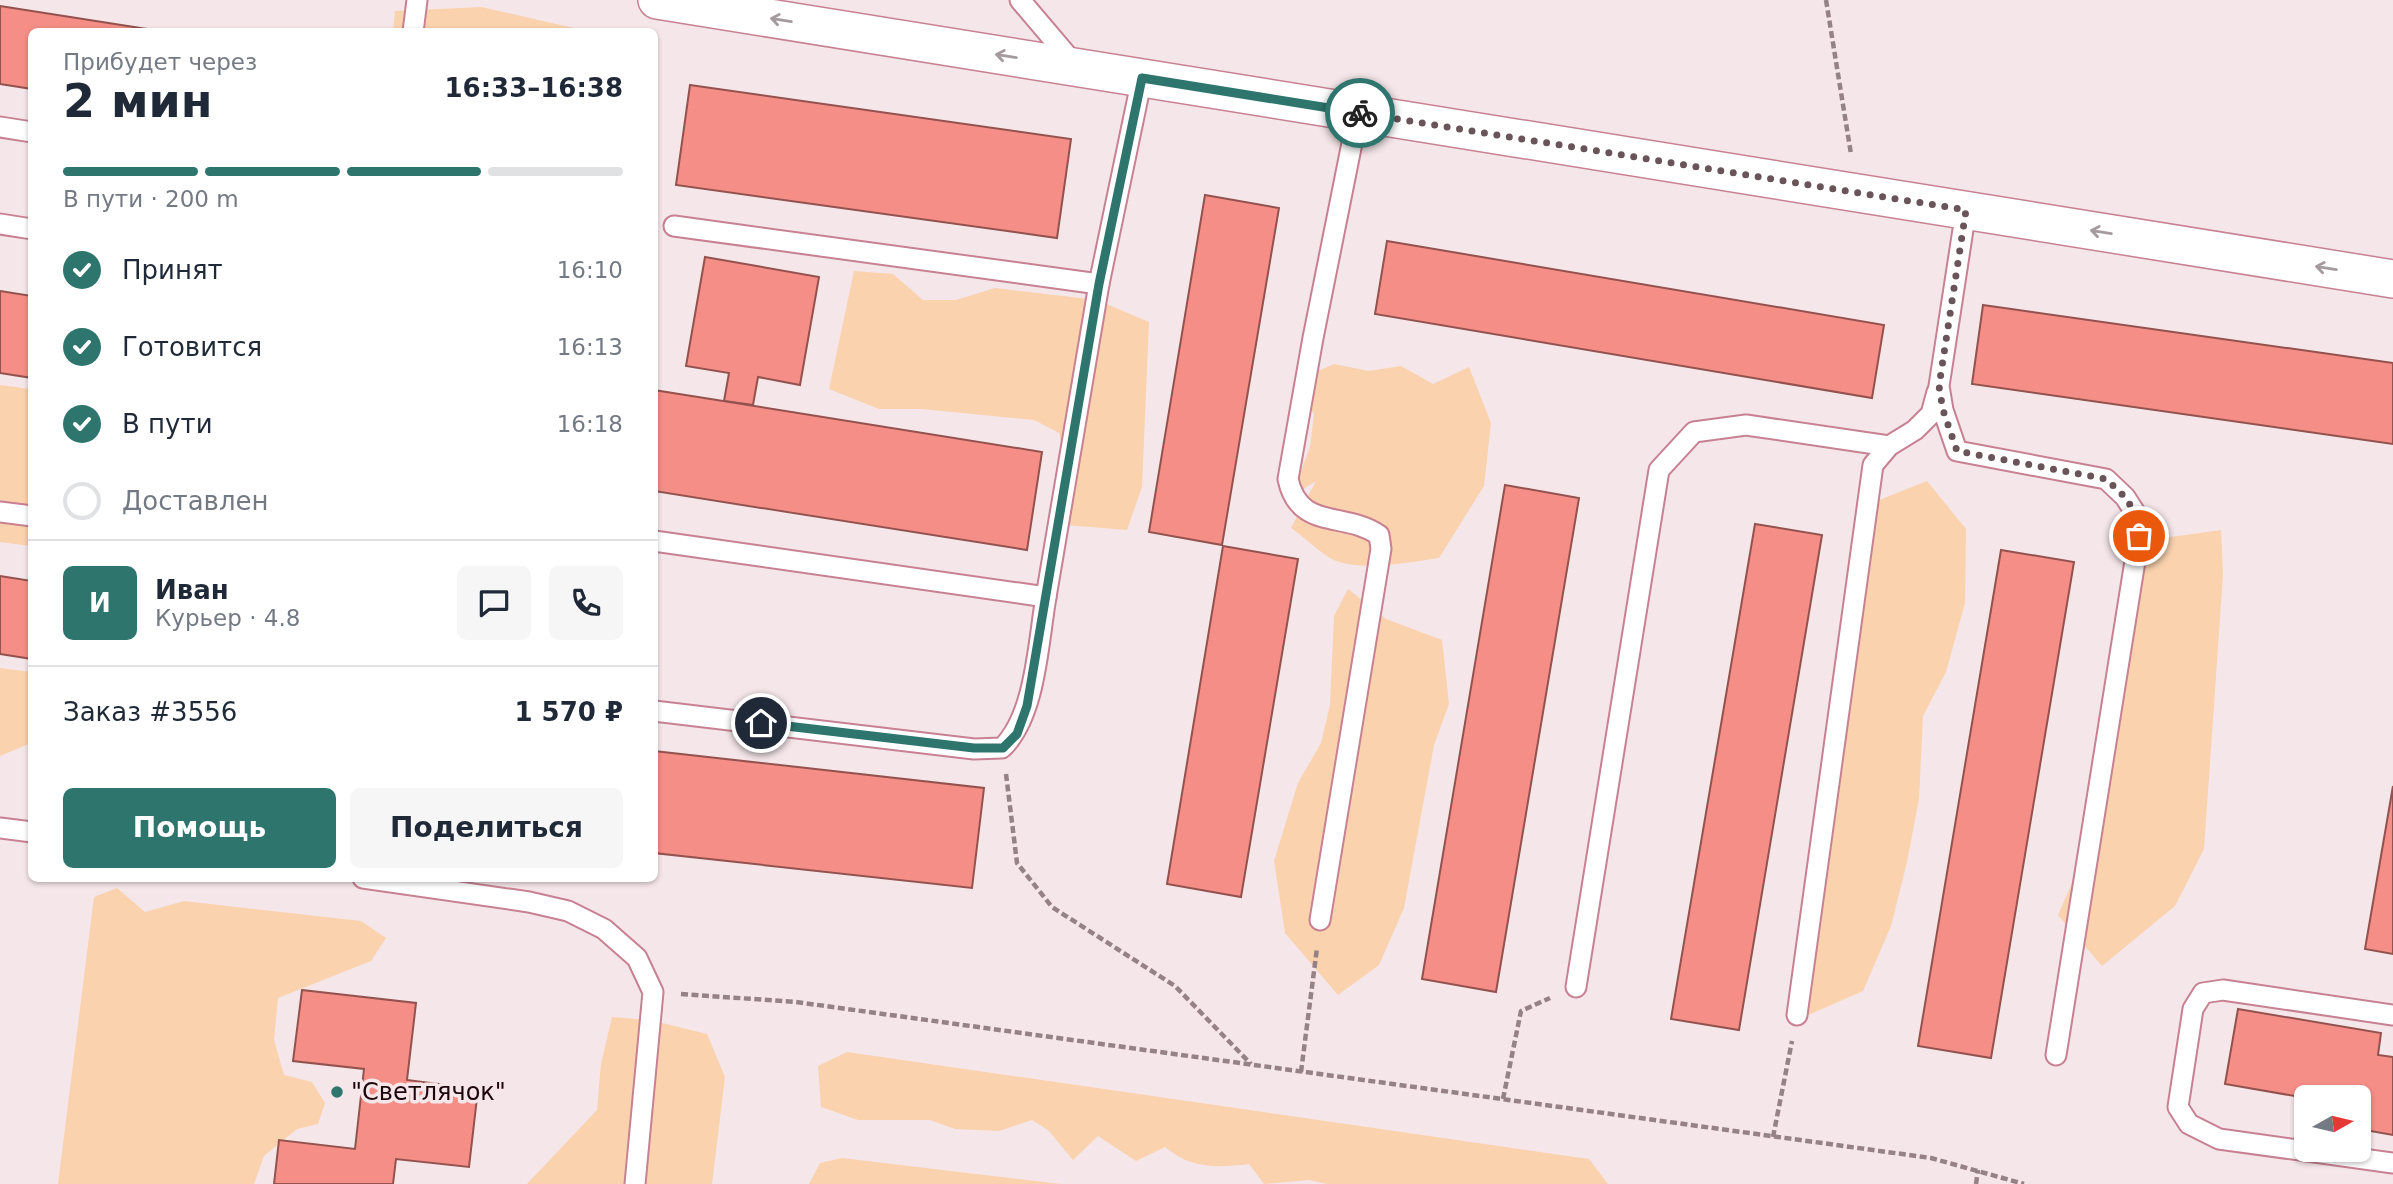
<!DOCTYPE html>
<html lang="ru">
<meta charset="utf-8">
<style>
:root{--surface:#fff;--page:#f6f6f7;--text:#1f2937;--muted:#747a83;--line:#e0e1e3;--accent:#2e756d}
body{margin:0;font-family:"DejaVu Sans",sans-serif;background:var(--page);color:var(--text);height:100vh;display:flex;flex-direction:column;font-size:26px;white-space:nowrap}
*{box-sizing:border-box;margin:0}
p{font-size:23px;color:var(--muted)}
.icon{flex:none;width:38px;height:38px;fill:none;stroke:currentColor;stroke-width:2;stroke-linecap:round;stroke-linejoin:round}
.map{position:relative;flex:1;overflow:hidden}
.sheet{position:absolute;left:28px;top:28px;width:630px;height:854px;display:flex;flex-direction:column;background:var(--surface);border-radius:10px;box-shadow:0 2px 5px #0004}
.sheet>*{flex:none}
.needle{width:46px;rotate:82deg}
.fabs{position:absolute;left:2294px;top:1085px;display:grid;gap:14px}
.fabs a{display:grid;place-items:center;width:77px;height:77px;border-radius:10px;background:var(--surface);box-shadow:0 2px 5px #0004;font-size:35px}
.pin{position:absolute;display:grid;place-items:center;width:60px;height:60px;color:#fff;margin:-30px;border:4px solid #fff;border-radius:50%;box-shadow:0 2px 7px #0007}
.courier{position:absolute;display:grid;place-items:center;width:70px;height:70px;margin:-35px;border:5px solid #2e756d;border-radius:50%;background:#fff;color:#222;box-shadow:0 2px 9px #0007}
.headline em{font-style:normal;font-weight:700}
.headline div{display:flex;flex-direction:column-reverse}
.headline{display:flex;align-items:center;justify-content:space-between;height:119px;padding:0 35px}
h1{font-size:46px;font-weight:700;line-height:52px}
.bar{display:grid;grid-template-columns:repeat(4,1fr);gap:10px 7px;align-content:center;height:84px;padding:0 35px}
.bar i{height:9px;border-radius:5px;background:var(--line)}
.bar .on{background:var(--accent)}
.bar p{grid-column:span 4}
.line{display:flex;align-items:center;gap:18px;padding:0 35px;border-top:2px solid var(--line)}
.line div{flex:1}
.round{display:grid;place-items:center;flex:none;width:74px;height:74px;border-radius:10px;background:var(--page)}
ol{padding:0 35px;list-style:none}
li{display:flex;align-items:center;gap:21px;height:77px}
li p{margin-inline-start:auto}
li .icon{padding:7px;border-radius:50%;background:var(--accent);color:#fff;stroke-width:4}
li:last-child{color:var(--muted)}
li i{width:38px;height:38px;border:4px solid var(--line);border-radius:50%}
.action{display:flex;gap:14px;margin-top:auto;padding:14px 35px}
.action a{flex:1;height:80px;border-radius:10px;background:var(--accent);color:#fff;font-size:28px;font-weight:700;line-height:80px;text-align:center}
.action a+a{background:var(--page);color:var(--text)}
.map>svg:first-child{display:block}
</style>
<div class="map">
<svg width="2393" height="1184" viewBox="0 0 2393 1184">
<rect width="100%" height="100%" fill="#f5e6e9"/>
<g fill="#fad2ae">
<polygon points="481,7 587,31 393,32 395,11"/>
<polygon points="854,271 893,274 923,300 956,300 995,288 1097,300 1149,322 1142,487 1127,530 1065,525 1070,487 1059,433 1034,420 922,409 879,409 829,389"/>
<path d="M1334,364l35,7 32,-5 32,18 36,-17 22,56 -7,63 -45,72c-29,4 -83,15 -109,0 -13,-8 -26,-21 -39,-30l25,-47 -24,15 18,-49 4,-33 -21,-32z"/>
<polygon points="0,385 31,389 31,546 0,542"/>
<polygon points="1927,481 1966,529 1965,603 1946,672 1923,716 1919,799 1907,862 1891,926 1863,991 1806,1016 1877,501"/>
<polygon points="2221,530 2223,575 2204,849 2175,906 2102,966 2058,915 2089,844 2126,585 2157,539"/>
<polygon points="1348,589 1386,619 1442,640 1449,704 1434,745 1404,908 1379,965 1338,995 1285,933 1274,861 1298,783 1321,743 1330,705 1334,616"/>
<polygon points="0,668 32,672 31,743 0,756"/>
<polygon points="117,888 145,912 184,901 361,921 386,938 371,961 278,998 274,1040 284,1075 312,1082 325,1103 318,1124 297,1129 264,1156 254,1184 58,1184 94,897"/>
<polygon points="612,1017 650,1020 707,1034 725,1077 712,1184 527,1184 597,1110 601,1064"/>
<path d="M847,1052l742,107 19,25h-281l-18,-4 -45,4 -15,-20c-32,4 -58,5 -84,-17l-29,14 -38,-25 -25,24 -25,-30 -16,-10 -33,11 -44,-2 -25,-9h-72l-37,-13 -3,-41z"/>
<polygon points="842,1158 1061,1184 809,1184 820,1163"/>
</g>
<g fill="#f58e87" stroke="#93524e" stroke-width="2">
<polygon points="0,6 166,32 32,32 32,89 0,84"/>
<polygon points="690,85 1071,139 1057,238 676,185"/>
<polygon points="1205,195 1279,208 1222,545 1149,532"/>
<polygon points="1387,241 1884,325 1872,398 1375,314"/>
<polygon points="705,257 819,277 800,385 758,377 753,405 724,401 729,373 686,366"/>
<polygon points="0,291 32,296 32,378 0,373"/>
<polygon points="1983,305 2393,363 2393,444 1972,384"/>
<polygon points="654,390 1042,452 1027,550 654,491"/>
<polygon points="1505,485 1579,498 1496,992 1422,979"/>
<polygon points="1755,524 1822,535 1739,1030 1671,1019"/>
<polygon points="1223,546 1298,559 1241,897 1167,884"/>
<polygon points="2001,550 2074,562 1991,1058 1918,1046"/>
<polygon points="0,576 32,581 32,659 0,654"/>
<polygon points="654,751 984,788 972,888 654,853"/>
<polygon points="2393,786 2393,954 2365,949"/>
<polygon points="302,990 416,1003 407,1080 478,1089 469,1167 396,1159 393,1184 274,1184 279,1140 355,1149 364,1069 293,1061"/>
<polygon points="2238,1009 2381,1033 2378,1055 2393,1057 2393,1135 2359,1129 2359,1097 2306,1098 2225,1084"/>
</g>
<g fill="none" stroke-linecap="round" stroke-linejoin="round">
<g stroke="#c78192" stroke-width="23">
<g id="service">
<polyline points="1020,0 1076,66"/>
<polyline points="413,32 417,0"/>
<polyline points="0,127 32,132"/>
<polyline points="1966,210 1939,386 1943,410 1957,451 2106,479 2125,497 2136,514 2139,536 2056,1055"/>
<polyline points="0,224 32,229"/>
<polyline points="674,226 1099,284 1142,78"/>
<polyline points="0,512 32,516"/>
<polyline points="654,541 1046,597 1099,284"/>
<path d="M654,711l320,38 28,-1c34,-33 36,-105 44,-151"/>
<polyline points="0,828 32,832"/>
<polyline points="363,878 529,902 568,911 604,929 637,958 653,992 635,1184"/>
<path d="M1320,920l61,-371 -2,-14c-35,-24 -80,-4 -91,-56l25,-141 45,-225"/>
<polyline points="1576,987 1659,470 1694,432 1746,425 1889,446"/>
<polyline points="1797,1015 1873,465 1889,446 1915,430 1931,414 1937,392"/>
<polyline points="2393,1015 2223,990 2203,993 2193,1009 2178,1107 2189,1124 2219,1139 2393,1163"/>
</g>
</g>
<g stroke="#c78192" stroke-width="40">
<polyline id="minor" points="657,0 2393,279"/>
</g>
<g stroke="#958287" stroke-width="4.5" stroke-dasharray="7 3.5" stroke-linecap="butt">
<polyline points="1826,0 1851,154"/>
<polyline points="1006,774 1017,863 1052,907 1175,986 1251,1064"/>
<polyline points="681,994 796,1002 1931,1158 2024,1184"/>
<polyline points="1301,1072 1317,948"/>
<polyline points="1503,1099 1521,1011 1550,998"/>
<polyline points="1773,1137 1792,1041"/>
<polyline points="1976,1184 1978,1170"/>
</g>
<use href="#service" stroke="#fff" stroke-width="19"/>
<use href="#minor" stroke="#fff" stroke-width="37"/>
</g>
<defs><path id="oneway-shaft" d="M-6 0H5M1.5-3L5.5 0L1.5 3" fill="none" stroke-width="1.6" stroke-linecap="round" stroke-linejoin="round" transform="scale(1.75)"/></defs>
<g stroke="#a59b9e">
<use href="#oneway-shaft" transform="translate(781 20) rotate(-171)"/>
<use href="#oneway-shaft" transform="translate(1006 56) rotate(-171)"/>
<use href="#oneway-shaft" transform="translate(2101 232) rotate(-171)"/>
<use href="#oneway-shaft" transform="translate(2326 268) rotate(-171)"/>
</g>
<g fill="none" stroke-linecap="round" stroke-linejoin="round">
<polyline stroke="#695459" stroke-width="7" stroke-dasharray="0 12.6" points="1360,113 1966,210 1939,386 1943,410 1957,451 2106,479 2125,497 2136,514 2139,536"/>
<polyline stroke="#2e756d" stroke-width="9" points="761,723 974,748 1003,748 1017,734 1027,706 1099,284 1142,78 1360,113"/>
</g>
<circle fill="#2e756d" stroke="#f5e6e9" stroke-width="2.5" cx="337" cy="1092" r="7"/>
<g text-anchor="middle" stroke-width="7" stroke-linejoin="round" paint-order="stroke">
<g font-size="24" fill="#1d050c" stroke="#f5e6e9" text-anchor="start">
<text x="351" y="1100">"Светлячок"</text>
</g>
</g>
</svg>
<div class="fabs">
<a><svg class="needle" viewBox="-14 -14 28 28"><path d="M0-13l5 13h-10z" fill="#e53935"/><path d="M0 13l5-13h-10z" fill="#747a83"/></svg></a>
</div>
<div class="pin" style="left:2139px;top:536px;background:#ea580c"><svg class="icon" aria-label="bag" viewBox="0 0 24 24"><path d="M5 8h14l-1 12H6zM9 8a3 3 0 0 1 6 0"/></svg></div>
<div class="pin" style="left:761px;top:723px;background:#1f2937"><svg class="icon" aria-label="home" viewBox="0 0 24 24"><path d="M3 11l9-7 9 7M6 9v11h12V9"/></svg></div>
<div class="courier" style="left:1360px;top:113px"><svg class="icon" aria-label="bike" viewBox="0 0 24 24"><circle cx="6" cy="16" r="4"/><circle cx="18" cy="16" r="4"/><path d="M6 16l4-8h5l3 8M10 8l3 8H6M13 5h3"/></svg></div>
<section class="sheet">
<div class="headline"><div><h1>2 мин</h1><p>Прибудет через</p></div><em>16:33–16:38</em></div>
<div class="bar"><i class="on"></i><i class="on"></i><i class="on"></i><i></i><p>В пути · 200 m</p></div>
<ol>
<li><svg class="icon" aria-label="check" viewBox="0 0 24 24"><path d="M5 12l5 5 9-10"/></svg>Принят<p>16:10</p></li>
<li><svg class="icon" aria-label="check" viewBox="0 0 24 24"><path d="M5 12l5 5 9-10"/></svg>Готовится<p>16:13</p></li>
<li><svg class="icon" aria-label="check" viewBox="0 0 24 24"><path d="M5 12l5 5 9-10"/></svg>В пути<p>16:18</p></li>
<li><i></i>Доставлен</li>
</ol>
<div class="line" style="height:126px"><b class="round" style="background:var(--accent);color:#fff">И</b><div><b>Иван</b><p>Курьер · 4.8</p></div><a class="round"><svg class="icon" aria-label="chat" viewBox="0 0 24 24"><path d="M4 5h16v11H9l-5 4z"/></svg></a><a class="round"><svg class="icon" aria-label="phone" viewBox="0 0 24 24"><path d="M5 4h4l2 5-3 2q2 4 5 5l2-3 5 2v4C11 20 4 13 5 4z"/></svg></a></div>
<div class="line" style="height:91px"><div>Заказ #3556</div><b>1 570 ₽</b></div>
<div class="action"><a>Помощь</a><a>Поделиться</a></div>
</section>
</div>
